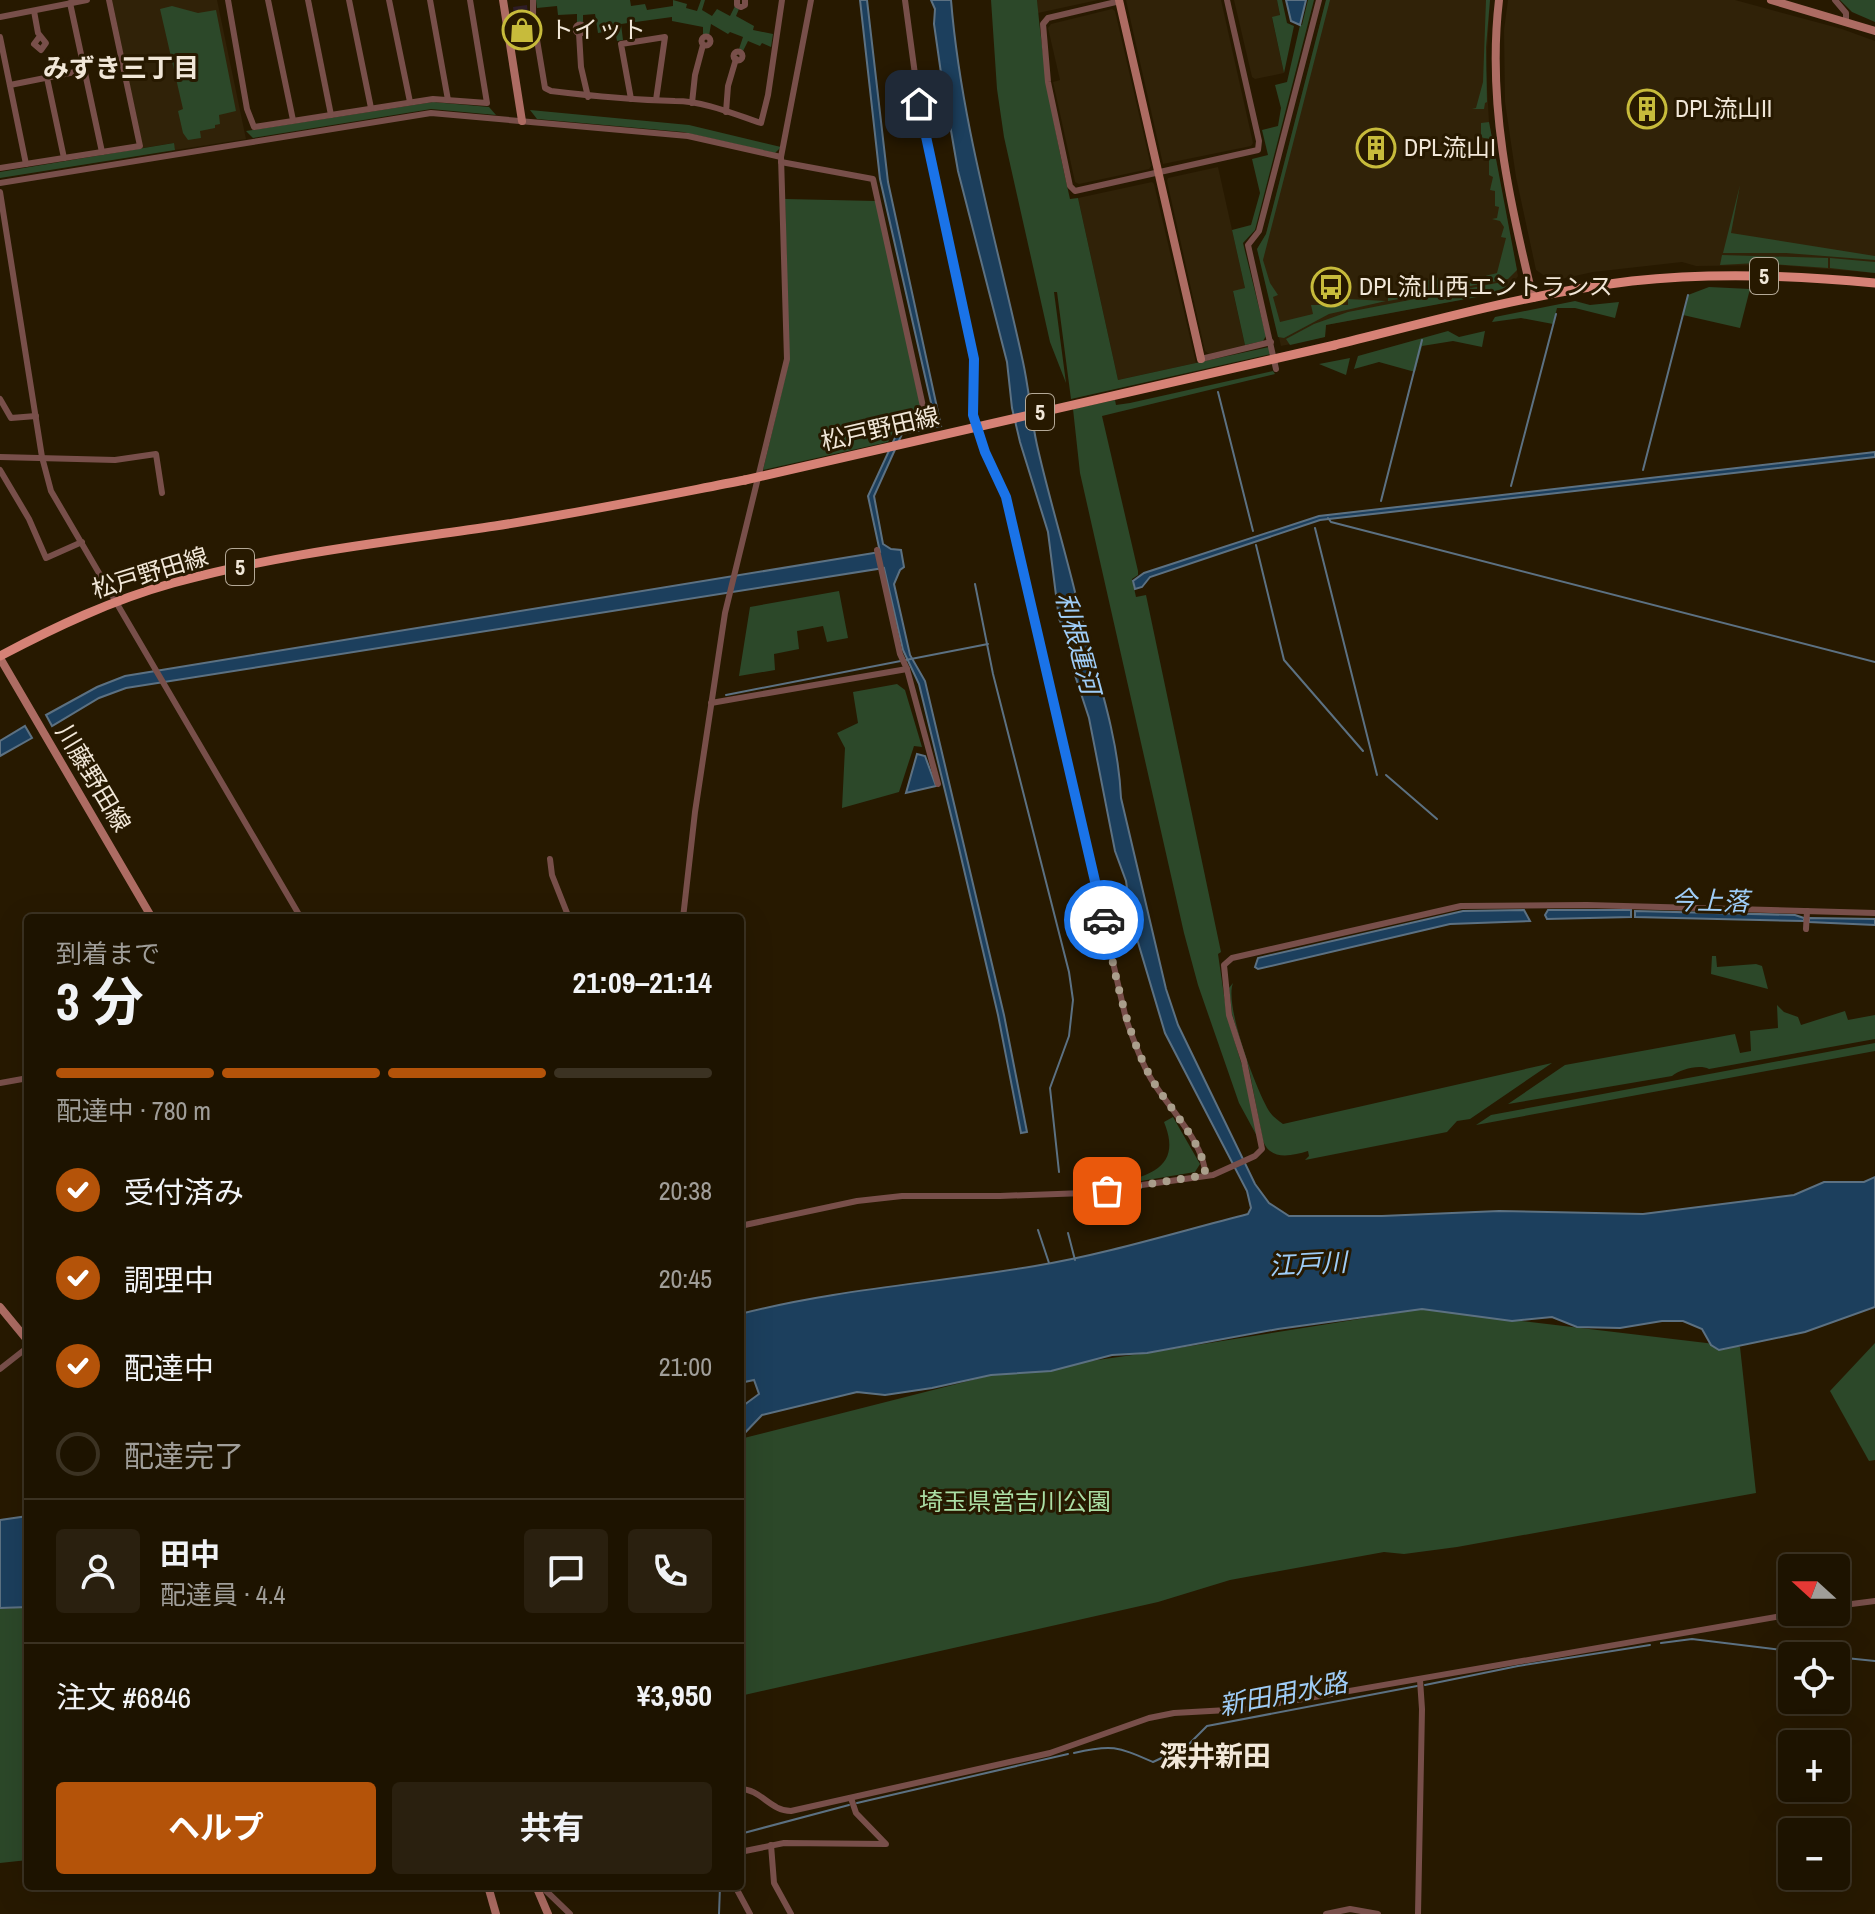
<!DOCTYPE html>
<html lang="ja">
<meta charset="utf-8">
<style>
:root{--surface:#1d1300;--page:#2a200f;--text:#f1f3f6;--muted:#a09e99;--line:#3b3222;--accent:#b45309}
body{margin:0;font-family:"Archivo Narrow","Noto Sans JP",sans-serif;background:var(--page);color:var(--text);height:100vh;display:flex;flex-direction:column;font-size:30px;white-space:nowrap}
*{box-sizing:border-box;margin:0}
p{font-size:26px;color:var(--muted)}
.icon{flex:none;width:44px;height:44px;fill:none;stroke:currentColor;stroke-width:2;stroke-linecap:round;stroke-linejoin:round}
.map{position:relative;flex:1;overflow:hidden}
.drawer{position:absolute;left:24px;top:914px;width:720px;height:976px;display:flex;flex-direction:column;background:var(--surface);border-radius:8px;box-shadow:0 8px 32px #0002,0 0 0 2px var(--line)}
.drawer>*{flex:none}
.needle{width:52px;rotate:291deg}
.fabs{position:absolute;left:1778px;top:1554px;display:grid;gap:16px}
.fabs a{display:grid;place-items:center;width:72px;height:72px;border-radius:8px;background:var(--surface);box-shadow:0 8px 32px #0002,0 0 0 2px var(--line);font-size:40px}
.pin{position:absolute;display:grid;place-items:center;width:68px;height:68px;color:#fff;margin:-34px;border-radius:16px;box-shadow:0 4px 12px #0006}
.courier{position:absolute;display:grid;place-items:center;width:80px;height:80px;margin:-40px;border:6px solid #1a73e8;border-radius:50%;background:#fff;color:#222;box-shadow:0 2px 10px #0007}
.headline em{font-style:normal;font-weight:700}
.headline div{display:flex;flex-direction:column-reverse}
.headline{display:flex;align-items:center;justify-content:space-between;height:136px;padding:0 32px}
h1{font-size:52px;font-weight:700;line-height:60px}
.bar{display:grid;grid-template-columns:repeat(4,1fr);gap:12px 8px;align-content:center;height:96px;padding:0 32px}
.bar i{height:10px;border-radius:6px;background:var(--line)}
.bar .selected{background:var(--accent)}
.bar p{grid-column:span 4}
.line{display:flex;align-items:center;gap:20px;padding:0 32px;border-top:2px solid var(--line)}
.line div{flex:1}
.round{display:grid;place-items:center;flex:none;width:84px;height:84px;border-radius:8px;background:var(--page)}
ol{padding:0 32px;list-style:none}
li{display:flex;align-items:center;gap:24px;height:88px}
li p{margin-inline-start:auto}
li .icon{padding:8px;border-radius:50%;background:var(--accent);color:#fff;stroke-width:4}
li:last-child{color:var(--muted)}
li i{width:44px;height:44px;border:4px solid var(--line);border-radius:50%}
.cta{display:flex;gap:16px;margin-top:auto;padding:16px 32px}
.cta a{flex:1;height:92px;border-radius:8px;background:var(--accent);color:#fff;font-size:32px;font-weight:700;line-height:92px;text-align:center}
.cta a+a{background:var(--page);color:var(--text)}
.map>svg:first-child{display:block}
</style>
<div class="map">
<svg width="1875" height="1914" viewBox="0 0 1875 1914">
<rect width="100%" height="100%" fill="#271900"/>
<polygon fill="#2e1d26" points="527,5 530,34 528,37 517,39 513,7"/>
<g fill="#302208">
<polygon points="112,0 217,0 246,139 175,150 173,143 143,148"/>
<polygon points="1037,0 1098,0 1038,13"/>
<polygon points="1126,0 1221,0 1253,143 1251,146 1163,164"/>
<polygon points="1234,0 1277,0 1280,16 1272,18 1284,73 1255,79 1252,77"/>
<polygon points="1326,0 1490,0 1486,69 1489,122 1518,276 1508,291 1326,325 1325,337 1281,346 1257,249 1266,234"/>
<polygon points="1508,0 1735,0 1842,29 1875,41 1875,273 1777,265 1696,266 1682,262 1593,272 1552,281 1536,270 1516,177 1505,102 1504,30"/>
<polygon points="1112,9 1115,11 1151,166 1149,169 1079,184 1075,182 1059,109 1053,82 1060,80 1048,28 1051,24"/>
<polygon points="1218,167 1245,288 1233,292 1245,345 1209,354 1205,351 1167,181 1168,178"/>
<polygon points="1152,182 1154,184 1196,363 1118,380 1078,198"/>
</g>
<g fill="#2c4829">
<polygon points="536,0 630,0 631,6 645,4 647,10 673,6 673,0 687,4 686,8 697,11 701,0 705,0 702,10 712,16 717,9 730,16 735,6 739,9 736,16 754,26 753,30 773,34 771,47 762,43 760,46 748,41 743,51 739,49 743,37 730,32 728,34 711,24 709,36 703,35 703,27 672,21 672,17 621,24 623,40 617,41 615,30 598,33 595,14 583,15 583,23 577,23 577,14 558,15 557,6 537,8"/>
<path d="M991,0h46c6,68 18,133 33,199l8,-1 40,182 151,-33 2,7 -200,45 -14,-107h-3l12,91 -16,-41 -46,-205 -7,-48z"/>
<polygon points="1277,0 1282,0 1287,23 1294,26 1284,73 1272,17 1280,15"/>
<polygon points="1308,0 1314,0 1255,230 1243,243 1266,336 1263,341 1245,345 1233,291 1245,288 1232,230 1251,225 1260,193 1252,159 1268,155 1262,130 1278,126 1281,108 1275,85 1287,82 1300,25 1302,25"/>
<polygon points="1326,0 1330,0 1263,260 1270,283 1278,295 1273,297 1280,322 1313,314 1311,305 1348,305 1348,299 1386,301 1329,314 1284,338 1278,337 1257,249 1266,234"/>
<polygon points="1486,0 1490,0 1486,47 1487,102 1485,103 1484,109 1472,109 1476,108 1483,82"/>
<polygon points="1840,0 1875,0 1875,22 1852,12"/>
<polygon points="172,6 198,13 216,10 236,111 219,115 220,124 215,125 215,128 200,131 201,138 188,140 183,133 178,111 183,109 160,9"/>
<polygon points="433,102 489,107 496,115 431,109 253,138 246,131"/>
<polygon points="530,110 689,125 781,147 775,153 683,132 537,119"/>
<path d="M1489,122l28,148 -9,9 -120,22v-3l31,-6c8,-21 23,-11 39,-11 12,0 30,-6 39,-8l9,-35 -5,-1 3,-10 -4,-6 -8,-2 5,-1 2,-11 -4,-1v-15l-5,-1 3,-13 -4,-2v-18l-6,-2 4,-16 -6,-2v-14z"/>
<polygon points="174,143 175,150 0,178 0,172"/>
<polygon points="1740,185 1731,233 1875,256 1875,260 1786,253 1723,253"/>
<polygon points="785,199 876,201 923,418 897,424 888,442 763,470 789,361"/>
<polygon points="1722,255 1828,258 1828,268 1757,263 1720,265"/>
<polygon points="1830,258 1875,262 1875,273 1830,268"/>
<polygon points="1507,281 1504,292 1326,325 1325,337 1290,345 1286,339 1314,324 1348,312"/>
<polygon points="1709,287 1750,289 1740,328 1683,315 1688,295"/>
<polygon points="1575,301 1590,305 1619,302 1615,318 1575,308 1557,308 1553,324 1521,318 1492,322 1495,317"/>
<polygon points="1448,331 1459,337 1485,331 1482,347 1453,341 1422,346 1415,372 1379,362 1354,369 1358,356"/>
<polygon points="1350,358 1346,375 1319,364"/>
<polygon points="1273,371 1275,374 1102,416 1138,571 1138,575 1132,579 1136,597 1146,595 1221,952 1218,954 1227,1016 1243,1069 1258,1138 1239,1103 1198,985 1184,933 1080,473 1073,409 1115,400 1116,405 1130,403"/>
<polygon points="839,591 848,638 827,642 823,626 797,631 799,649 774,654 775,670 739,676 750,607"/>
<polygon points="897,684 905,690 922,747 914,746 899,792 842,808 845,748 837,733 858,723 853,692"/>
<polygon points="1712,956 1716,956 1717,967 1756,964 1762,966 1768,989 1711,974"/>
<path d="M1233,983c-9,22 23,106 36,128 4,6 9,9 14,13l269,-61 -82,56 -13,2 -10,11 -142,28 4,-4 -1,-5c-17,5 -37,10 -45,-10l-14,-72 -17,-55 -3,-26z"/>
<path d="M1777,1005l7,7 14,5 3,8 44,-14 3,9 27,-5v24l-166,30c-9,-5 -29,0 -37,7l-164,28 57,-39 170,-31 5,19 11,-2 -1,-20 28,-3z"/>
<polygon points="1875,1043 1875,1051 1476,1125 1491,1115"/>
<path d="M1173,1117l27,47 -5,8 -54,9 -1,-4c30,-10 35,-28 24,-55z"/>
<polygon points="1422,1309 1740,1347 1756,1493 1457,1547 1404,1554 1384,1552 1230,1580 1158,1602 740,1696 740,1439 992,1375 1147,1353"/>
<polygon points="1875,1343 1875,1460 1869,1461 1830,1391"/>
<polygon points="28,1607 28,1860 0,1863 0,1609"/>
</g>
<g fill="#1c3f5d" stroke="#5c7182" stroke-width="2">
<polygon points="860,0 867,0 888,182 941,426 902,434 874,496 883,544 891,549 901,550 904,567 900,570 894,584 910,655 925,681 1004,1015 1027,1132 1021,1133 998,1015 958,844 919,684 903,650 884,568 126,688 99,698 52,726 46,715 97,687 125,676 880,552 868,496 899,429 935,420 880,179"/>
<path d="M931,0h20c10,123 46,242 72,362 6,27 8,56 14,83 11,49 26,98 38,147 16,68 43,136 46,206l45,191 12,36 77,159 14,19 20,13h93l117,-5 144,3 151,-19 30,-13h40l11,-5v130l-70,25 -86,18 -8,-5 -9,-16 -19,-8h-21l-42,7 -43,-1 -25,-10 -40,4 -90,-12 -144,20 -131,24 -35,2 -61,16 -60,4 -59,13 -47,7 -28,-3 -95,23 -22,23v-30l19,-14 -5,-14 -14,3v-69c97,-25 196,-31 295,-48 72,-12 142,-34 213,-52l3,-6 -4,-17 -82,-158 -33,-111 -6,-41 -11,-30 -26,-133 -18,-55 -2,-24 -10,-20 -11,-87 -28,-90 -8,-34 -5,-46 -49,-191 -17,-98 -7,-49 1,-15z"/>
<polygon points="1286,0 1306,0 1300,25 1291,21"/>
<polygon points="1875,452 1875,457 1320,520 1150,577 1142,587 1135,589 1133,581 1144,573 1319,516"/>
<polygon points="25,726 32,738 0,756 0,741"/>
<polygon points="917,754 925,756 936,786 906,793"/>
<polygon points="1524,910 1530,921 1450,924 1258,969 1255,967 1258,958 1463,911"/>
<polygon points="1548,910 1631,910 1631,917 1547,919 1545,915"/>
<polygon points="1635,911 1795,915 1804,918 1804,921 1635,917"/>
<polygon points="1809,918 1875,919 1875,925 1809,922"/>
<polygon points="28,1516 28,1607 0,1608 0,1520"/>
</g>
<g fill="none" stroke-linecap="round" stroke-linejoin="round">
<g stroke="#5c7182" stroke-width="2">
<polyline points="1218,392 1253,531"/>
<polyline points="1643,470 1688,295"/>
<polyline points="1511,486 1556,314"/>
<polyline points="1381,501 1422,340"/>
<polyline points="1328,518 1331,522 1875,662"/>
<polyline points="1315,528 1377,775"/>
<polyline points="1256,545 1284,660 1363,751"/>
<polyline points="975,584 993,674 1069,972 1073,1000 1069,1036 1050,1088 1059,1172"/>
<polyline points="726,695 988,644"/>
<polyline points="1386,775 1437,819"/>
<polyline points="1038,1230 1049,1263"/>
<polyline points="1068,1233 1075,1260"/>
<polyline points="1661,1643 1692,1639 1831,1656"/>
<polyline points="1836,1657 1875,1661"/>
<polyline points="1425,1685 1518,1666 1650,1645"/>
<path d="M1074,1753c39,-9 44,-6 79,9l34,-16 20,-20 210,-40"/>
<polyline points="857,1803 1068,1754"/>
<polyline points="740,1834 849,1805"/>
<polyline points="719,1914 720,1886"/>
</g>
<g stroke="#784f4a" stroke-width="6">
<polyline points="228,0 247,109 254,127 433,99 487,103 470,0"/>
<polyline points="268,0 293,120"/>
<polyline points="308,0 331,115"/>
<polyline points="349,0 371,108"/>
<polyline points="389,0 410,102"/>
<polyline points="430,0 448,100"/>
<path d="M533,0v16l12,72 6,3c41,5 84,9 124,10 29,0 59,13 86,22l7,-28 14,-95"/>
<polyline points="737,0 737,5 741,7 745,5 745,0"/>
<path d="M905,0l14,104 55,255 -1,56 12,37 21,45 120,522c7,20 14,40 24,58 15,27 56,67 55,98"/>
<polyline points="1835,0 1846,13 1846,20"/>
<polyline points="1120,1 1048,18 1043,24 1048,82 1070,186 1075,191 1258,150 1259,141 1227,0"/>
<polyline points="70,3 102,152"/>
<polyline points="34,11 38,33 46,43 41,50 34,44 40,36"/>
<polyline points="0,17 87,0"/>
<circle cx="580" cy="29" r="4.5"/>
<polyline points="579,33 581,67 588,97"/>
<circle cx="706" cy="41" r="4.5"/>
<polyline points="0,37 26,164"/>
<polyline points="511,47 537,42"/>
<circle cx="738" cy="56" r="4.5"/>
<polyline points="47,78 64,158"/>
<polyline points="10,85 85,70"/>
<polyline points="631,99 621,44 665,37 656,100"/>
<polyline points="692,103 695,75 703,45"/>
<polyline points="726,112 728,86 736,59"/>
<polyline points="781,162 873,179 924,411"/>
<polyline points="0,168 140,146 109,0"/>
<polyline points="0,183 431,113 688,136 781,157"/>
<polyline points="0,192 42,457 51,491 301,918"/>
<polyline points="1201,359 1271,342"/>
<polyline points="1276,369 1248,245 1259,231 1319,0"/>
<polyline points="0,399 11,418 36,416"/>
<polyline points="0,457 115,460 156,454 162,493"/>
<polyline points="0,470 29,519 46,558 82,542"/>
<polyline points="877,550 900,654 907,669 938,784"/>
<polyline points="711,703 907,669"/>
<polyline points="550,859 552,875 569,918"/>
<polyline points="683,918 695,812 725,613 787,359 781,157 811,0"/>
<polyline points="1806,929 1807,911"/>
<polyline points="0,1083 28,1078"/>
<polyline points="740,1226 857,1201 902,1196 1000,1196 1085,1193 1213,1175 1255,1156 1262,1149 1244,1061 1229,1015 1224,965 1232,958 1461,906 1587,905 1875,913"/>
<polyline points="0,1369 28,1347"/>
<polyline points="1836,1606 1875,1601"/>
<path d="M740,1789c21,0 30,22 51,22l259,-58 99,-35 25,-5 72,-4 558,-97"/>
<polyline points="771,1845 774,1883 791,1914"/>
<polyline points="740,1852 784,1843 886,1844 856,1813 851,1798"/>
<polyline points="541,1886 570,1914"/>
<polyline points="735,1886 750,1914"/>
<polyline points="1326,1914 1350,1909 1378,1914"/>
<polyline points="1418,1914 1422,1709 1420,1680"/>
</g>
<g stroke="#ad6c63" stroke-width="8">
<polyline points="503,0 522,121"/>
<polyline points="1119,0 1201,359"/>
<path d="M1499,0c-12,102 10,200 34,298"/>
<polyline points="1771,0 1875,31"/>
<polyline points="0,658 152,918"/>
<polyline points="0,1307 28,1341"/>
<polyline points="488,1886 496,1914"/>
<polyline points="536,1886 548,1914"/>
</g>
<g stroke="#d68276" stroke-width="9">
<path d="M1335,345c98,-24 197,-52 297,-64 81,-9 162,-6 243,2"/>
<path d="M0,656c55,-29 112,-56 173,-73 104,-29 214,-41 322,-57 84,-13 167,-30 250,-46"/>
</g>
<polyline stroke="#d68276" stroke-width="9" points="745,480 1335,345"/>
</g>
<g fill="none" stroke-linecap="round" stroke-linejoin="round">
<path stroke="#aa9f8c" stroke-width="8" stroke-dasharray="0 14.4" d="M1104,920c11,52 20,106 45,154 14,28 57,70 56,101l-98,16"/>
<polyline stroke="#1a73e8" stroke-width="10" points="919,104 974,359 973,415 985,452 1006,497 1104,920"/>
</g>
<defs>
<g id="shop-ring" transform="scale(2)"><circle r="9.5" fill="#271900" stroke="#c7bb3b" stroke-width="1.5"/><path d="M-5-2.5h2.3a2.7 3.5 0 0 1 5.4 0H5L5.5 6h-11ZM-1.5-2.5h3a1.5 2.3 0 0 0-3 0Z" fill="#c7bb3b"/></g>
<g id="building-ring" transform="scale(2)"><circle r="9.5" fill="#271900" stroke="#c7bb3b" stroke-width="1.5"/><path d="M-4-6H4V6H1V3H-1V6H-4ZM-2.5-4.3h1.7v1.8h-1.7ZM.8-4.3h1.7v1.8H.8ZM-2.5-1h1.7V.8h-1.7ZM.8-1h1.7V.8H.8Z" fill="#c7bb3b"/></g>
<g id="bus-ring" transform="scale(2)"><circle r="9.5" fill="#271900" stroke="#c7bb3b" stroke-width="1.5"/><path d="M-5-6H5V4H4V6H2V4H-2V6H-4V4H-5ZM-3.5-4V0h7V-4ZM-3.5 1.2v1.5H-2V1.2ZM2 1.2v1.5H3.5V1.2Z" fill="#c7bb3b"/></g>
</defs>
<g fill-rule="evenodd">
<use href="#shop-ring" x="522" y="30"/>
<use href="#building-ring" x="1647" y="109"/>
<use href="#building-ring" x="1376" y="148"/>
<use href="#bus-ring" x="1331" y="287"/>
</g>
<g text-anchor="middle" stroke-width="6" stroke-linejoin="round" paint-order="stroke">
<g fill="#271900" stroke="#b4a997" stroke-width="2">
<rect x="1750" y="258" width="28" height="36" rx="6"/>
<rect x="1026" y="394" width="28" height="36" rx="6"/>
<rect x="226" y="549" width="28" height="36" rx="6"/>
</g>
<g font-size="22" font-weight="bold" fill="#f1e7d8">
<text x="1764" y="284">5</text>
<text x="1040" y="420">5</text>
<text x="240" y="575">5</text>
</g>
<g font-size="24" fill="#f1e7d8" stroke="#271900" text-anchor="start">
<text x="550" y="38">トイット</text>
<text x="1675" y="117">DPL流山II</text>
<text x="1404" y="156">DPL流山I</text>
<text x="1359" y="295">DPL流山西エントランス</text>
</g>
<g font-size="24" fill="#f1e7d8" stroke="#271900">
<text transform="translate(880 429) rotate(-13)" y="8">松戸野田線</text>
<text transform="translate(150 573) rotate(-17)" y="8">松戸野田線</text>
<text transform="translate(93 778) rotate(59)" y="8">川藤野田線</text>
</g>
<g font-size="24" fill="#abdfa5" stroke="#271900">
<text x="1015" y="1510">埼玉県営吉川公園</text>
</g>
<g font-size="26" font-weight="bold" fill="#f1e7d8" stroke="#271900">
<text x="121" y="77">みずき三丁目</text>
</g>
<g font-size="26" font-style="italic" fill="#9fcdf7" stroke="#271900">
<text transform="translate(1078 643) rotate(75)" y="9">利根運河</text>
<text transform="translate(1710 901) rotate(1)" y="9">今上落</text>
<text transform="translate(1308 1264) rotate(-3)" y="9">江戸川</text>
<text transform="translate(1283 1694) rotate(-11)" y="9">新田用水路</text>
</g>
<g font-size="28" font-weight="bold" fill="#f1e7d8" stroke="#271900">
<text x="1215" y="1766">深井新田</text>
</g>
</g>
</svg>
<div class="fabs">
<a><svg class="needle" viewBox="-14 -14 28 28"><path d="M0-13l5 13h-10z" fill="#e53935"/><path d="M0 13l5-13h-10z" fill="#a09e99"/></svg></a>
<a><svg class="icon" aria-label="locate" viewBox="0 0 24 24"><circle cx="12" cy="12" r="6"/><path d="M12 2v4M12 18v4M2 12h4M18 12h4"/></svg></a>
<a>+</a>
<a>−</a>
</div>
<div class="pin" style="left:1107px;top:1191px;background:#ea580c"><svg class="icon" aria-label="bag" viewBox="0 0 24 24"><path d="M5 8h14l-1 12H6zM9 8a3 3 0 0 1 6 0"/></svg></div>
<div class="pin" style="left:919px;top:104px;background:#1f2937"><svg class="icon" aria-label="home" viewBox="0 0 24 24"><path d="M3 11l9-7 9 7M6 9v11h12V9"/></svg></div>
<div class="courier" style="left:1104px;top:920px"><svg class="icon" aria-label="car" viewBox="0 0 24 24"><path d="M5 17H2v-5l4-1 3-4h7l3 4 3 1v5h-3M9 17h6M6 11h13"/><circle cx="7" cy="17" r="2"/><circle cx="17" cy="17" r="2"/></svg></div>
<section class="drawer">
<div class="headline"><div><h1>3 分</h1><p>到着まで</p></div><em>21:09–21:14</em></div>
<div class="bar"><i class="selected"></i><i class="selected"></i><i class="selected"></i><i></i><p>配達中 · 780 m</p></div>
<ol>
<li><svg class="icon" aria-label="check" viewBox="0 0 24 24"><path d="M5 12l5 5 9-10"/></svg>受付済み<p>20:38</p></li>
<li><svg class="icon" aria-label="check" viewBox="0 0 24 24"><path d="M5 12l5 5 9-10"/></svg>調理中<p>20:45</p></li>
<li><svg class="icon" aria-label="check" viewBox="0 0 24 24"><path d="M5 12l5 5 9-10"/></svg>配達中<p>21:00</p></li>
<li><i></i>配達完了</li>
</ol>
<div class="line" style="height:144px"><a class="round"><svg class="icon" aria-label="person" viewBox="0 0 24 24"><circle cx="12" cy="8" r="4"/><path d="M4 21q1-7 8-7t8 7"/></svg></a><div><b>田中</b><p>配達員 · 4.4</p></div><a class="round"><svg class="icon" aria-label="chat" viewBox="0 0 24 24"><path d="M4 5h16v11H9l-5 4z"/></svg></a><a class="round"><svg class="icon" aria-label="phone" viewBox="0 0 24 24"><path d="M5 4h4l2 5-3 2q2 4 5 5l2-3 5 2v4C11 20 4 13 5 4z"/></svg></a></div>
<div class="line" style="height:104px"><div>注文 #6846</div><b>¥3,950</b></div>
<div class="cta"><a>ヘルプ</a><a>共有</a></div>
</section>
</div>
